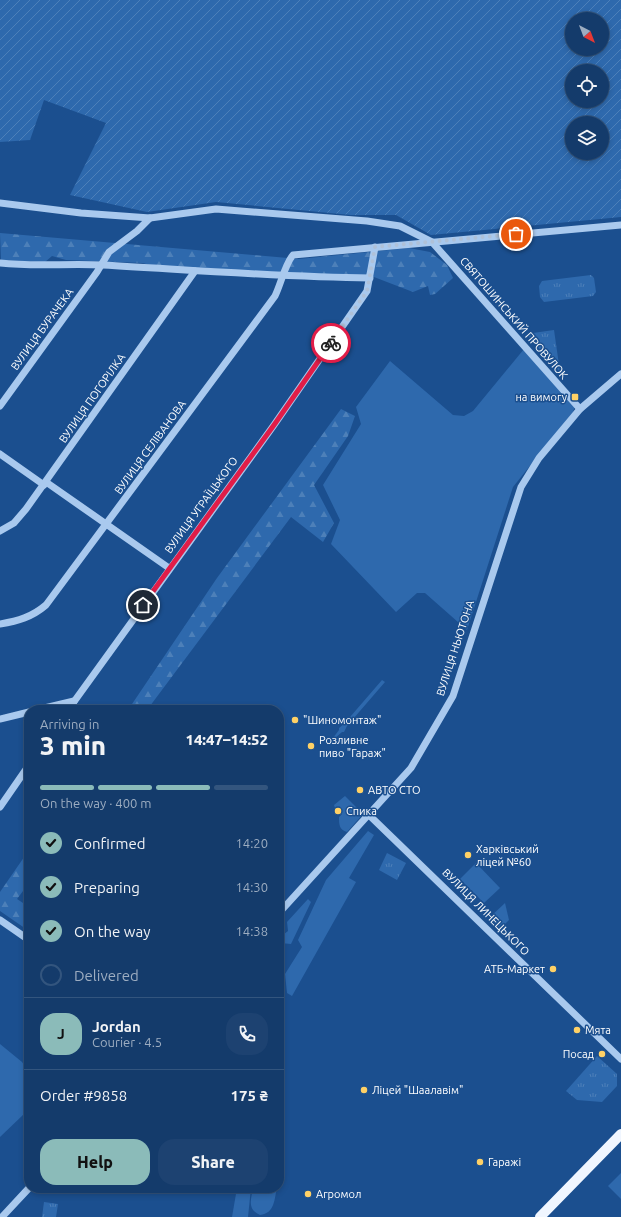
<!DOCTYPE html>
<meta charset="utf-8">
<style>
:root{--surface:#143b6b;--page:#1d4271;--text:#f1f3f6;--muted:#9dadc1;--line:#33557e;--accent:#8bbbb9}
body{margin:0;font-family:Ubuntu,sans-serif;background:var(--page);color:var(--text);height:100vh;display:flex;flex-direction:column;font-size:15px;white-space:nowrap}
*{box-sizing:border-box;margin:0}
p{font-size:13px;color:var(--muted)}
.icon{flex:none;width:22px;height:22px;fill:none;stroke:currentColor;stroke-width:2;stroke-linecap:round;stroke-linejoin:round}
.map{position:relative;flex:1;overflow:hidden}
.drawer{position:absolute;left:24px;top:705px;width:260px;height:488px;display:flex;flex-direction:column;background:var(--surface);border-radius:16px;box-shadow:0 2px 6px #0003,0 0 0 1px var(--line)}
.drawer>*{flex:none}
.needle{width:26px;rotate:138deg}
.tools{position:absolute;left:565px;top:12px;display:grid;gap:8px}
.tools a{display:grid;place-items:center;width:44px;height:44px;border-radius:50%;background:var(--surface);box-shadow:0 2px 6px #0003,0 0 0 1px var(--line);font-size:20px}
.pin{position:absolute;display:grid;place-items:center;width:34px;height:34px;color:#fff;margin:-17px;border:2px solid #fff;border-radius:50%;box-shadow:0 1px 4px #0007}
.courier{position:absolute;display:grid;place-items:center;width:40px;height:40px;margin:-20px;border:3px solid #e11d48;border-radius:50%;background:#fff;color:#222;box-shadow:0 1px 5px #0007}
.summary em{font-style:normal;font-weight:800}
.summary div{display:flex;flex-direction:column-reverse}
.summary{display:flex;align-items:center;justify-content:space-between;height:68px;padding:0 16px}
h1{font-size:26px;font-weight:800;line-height:30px}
.bar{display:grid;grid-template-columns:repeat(4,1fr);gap:6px 4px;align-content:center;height:48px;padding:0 16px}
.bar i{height:5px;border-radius:3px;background:var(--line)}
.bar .on{background:var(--accent)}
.bar p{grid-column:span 4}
.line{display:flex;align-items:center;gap:10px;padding:0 16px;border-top:1px solid var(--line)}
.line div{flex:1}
.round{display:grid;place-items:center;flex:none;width:42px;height:42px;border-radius:16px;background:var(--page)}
ol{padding:0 16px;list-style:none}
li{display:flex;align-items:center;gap:12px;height:44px}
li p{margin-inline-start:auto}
li .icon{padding:4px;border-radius:50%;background:var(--accent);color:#111;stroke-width:4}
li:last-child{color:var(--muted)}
li i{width:22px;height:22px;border:2px solid var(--line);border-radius:50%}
.button{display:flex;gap:8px;margin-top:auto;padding:8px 16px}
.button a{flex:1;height:46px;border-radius:16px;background:var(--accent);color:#111;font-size:16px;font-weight:800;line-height:46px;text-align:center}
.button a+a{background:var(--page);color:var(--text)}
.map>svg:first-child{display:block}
</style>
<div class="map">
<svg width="621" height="1217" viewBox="0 0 621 1217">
<defs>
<pattern id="forest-firs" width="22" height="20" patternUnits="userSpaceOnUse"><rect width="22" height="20" fill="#2e69ad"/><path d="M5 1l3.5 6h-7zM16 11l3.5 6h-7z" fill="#4d80b9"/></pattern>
<pattern id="park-tufts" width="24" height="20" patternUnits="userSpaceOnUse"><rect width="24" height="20" fill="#2e69ad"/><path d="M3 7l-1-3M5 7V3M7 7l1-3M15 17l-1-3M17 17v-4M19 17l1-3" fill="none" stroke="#4d80b9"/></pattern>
<pattern id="garden-furrows" width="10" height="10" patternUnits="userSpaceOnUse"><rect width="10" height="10" fill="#2e69ad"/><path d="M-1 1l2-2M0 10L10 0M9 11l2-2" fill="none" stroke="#4d80b9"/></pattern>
</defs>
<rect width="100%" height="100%" fill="#1b4f8f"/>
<g fill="#2e69ad">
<polygon points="524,349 575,406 573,412 513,487 467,630 425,593 417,593 396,612 331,544 340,520 323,485 361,424 356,407 390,361 453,415 464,416 473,411"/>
<polygon points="382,680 385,682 347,726 344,732 342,732 334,739 333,738 339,730 339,728 344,724"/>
<path d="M345,796l18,18 -16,18c-8,-2 -8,-8 -8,-15l3,-3 -2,-6h-5l-1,-3z"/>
<polygon points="368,831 374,835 349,878 356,882 292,996 287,993 285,974 302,947 298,940 326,880"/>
<polygon points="476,863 500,888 484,903 460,879"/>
<polygon points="308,899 311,902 291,944 280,943 279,938 288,931 287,922"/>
<polygon points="505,903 509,920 500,929 489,918"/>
<polygon points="0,1044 22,1062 29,1072 29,1106 24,1114 0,1137"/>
<polygon points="621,1173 621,1199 608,1186"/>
<polygon points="237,1188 251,1188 248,1217 232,1217"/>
<path d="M253,1188h24c-3,12 -2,25 -17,27 -13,-6 -9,-15 -7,-27z"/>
</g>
<g fill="url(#forest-firs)">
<polygon points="0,233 299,259 409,248 430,252 447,265 453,278 435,294 430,295 428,286 413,292 374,277 321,277 152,266 143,263 66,260 52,256 45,262 1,260"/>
<polygon points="341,409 355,416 348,436 314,485 334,523 323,542 291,517 147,710 128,710 217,578"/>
<polygon points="29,850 29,883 17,899 29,907 29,931 0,911 0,892"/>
</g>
<g fill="url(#park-tufts)">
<polygon points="591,275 594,278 596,292 593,296 544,302 540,297 539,286 542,281"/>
<polygon points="554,330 560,372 526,334"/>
<polygon points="387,853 406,863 397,880 379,870"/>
<polygon points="597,1056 617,1074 617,1086 602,1102 577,1100 566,1091"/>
<polygon points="44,1202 58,1204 56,1217 42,1217"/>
</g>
<path fill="url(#garden-furrows)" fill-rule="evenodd" d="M0,0h621v217l-190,18 -35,-20h-45l-135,-13 -69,10 -77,-17 36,-72 -62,-23 -14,40 -30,2zM572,19h30v30h-30zM572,71h30v30h-30zM572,123h30v30h-30z"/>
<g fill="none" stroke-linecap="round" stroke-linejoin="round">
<g stroke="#a9c9ee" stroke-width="7">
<polyline points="0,203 81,213 150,218 216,209 367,221 400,226 432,242 580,409"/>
<path d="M0,263c36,4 68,0 103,2 89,5 178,12 267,13"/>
<polyline points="0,406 97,272 109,252 137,231 150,218"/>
<polyline points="0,454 44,485"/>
<polyline points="46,482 169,568"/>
<polyline points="0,531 14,523 26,509 195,271"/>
<path d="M0,624c18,-3 32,-7 46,-19l229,-309c6,-12 10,-32 18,-41l328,-30"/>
<polyline points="36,710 74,701"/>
<polyline points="68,710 274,425 367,291 375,247"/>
<polyline points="0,719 29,712"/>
<polyline points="0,807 29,765"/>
<polyline points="369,815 621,1059"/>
<polyline points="279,913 411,768 453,696 521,487 539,458 580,409 621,374"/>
<polyline points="0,920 29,940"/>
<polyline points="2,1217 29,1188"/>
</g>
<polyline stroke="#f0f6ff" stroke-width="10" points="540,1217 621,1134"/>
</g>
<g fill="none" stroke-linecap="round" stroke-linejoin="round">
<polyline stroke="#afc1d8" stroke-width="4" stroke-dasharray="0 7.2" points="331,343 367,291 375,247 516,234"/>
<polyline stroke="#e11d48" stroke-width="5" points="143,605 274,425 331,343"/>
</g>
<g fill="#ffd166" stroke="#1b4f8f" stroke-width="1.5">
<rect x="571" y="393" width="8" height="8" rx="2"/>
<circle cx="295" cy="720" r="4"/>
<circle cx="311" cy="746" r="4"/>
<circle cx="360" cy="790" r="4"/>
<circle cx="338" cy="811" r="4"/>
<circle cx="468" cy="855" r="4"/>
<circle cx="553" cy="969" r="4"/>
<circle cx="577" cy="1030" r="4"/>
<circle cx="602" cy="1054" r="4"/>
<circle cx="364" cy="1090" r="4"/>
<circle cx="480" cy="1162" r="4"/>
<circle cx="308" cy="1194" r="4"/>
</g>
<g text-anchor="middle" stroke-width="3" stroke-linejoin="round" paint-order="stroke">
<g font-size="11" fill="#fff" stroke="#1b4f8f">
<text transform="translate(514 318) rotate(49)" y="4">СВЯТОШИНСЬКИЙ ПРОВУЛОК</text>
<text transform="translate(42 329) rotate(-54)" y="4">ВУЛИЦЯ БУРАЧЕКА</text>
<text transform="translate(92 398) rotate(-55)" y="4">ВУЛИЦЯ ПОГОРІЛКА</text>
<text transform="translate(150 447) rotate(-54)" y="4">ВУЛИЦЯ СЕЛІВАНОВА</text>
<text transform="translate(201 505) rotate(-54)" y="4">ВУЛИЦЯ УГРАЇЦЬКОГО</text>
<text transform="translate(455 648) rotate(-72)" y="4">ВУЛИЦЯ НЬЮТОНА</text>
<text transform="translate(486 912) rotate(45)" y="4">ВУЛИЦЯ ЛИНЕЦЬКОГО</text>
</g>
<g font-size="11" fill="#fff" stroke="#1b4f8f" text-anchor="start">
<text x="567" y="401" text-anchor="end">на вимогу</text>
<text x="303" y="724">"Шиномонтаж"</text>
<text x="319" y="744">Розливне<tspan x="319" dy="13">пиво "Гараж"</tspan></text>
<text x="368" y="794">АВТО СТО</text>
<text x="346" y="815">Спика</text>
<text x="476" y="853">Харківський<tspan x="476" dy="13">ліцей №60</tspan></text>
<text x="545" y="973" text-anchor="end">АТБ-Маркет</text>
<text x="585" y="1034">Мята</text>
<text x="594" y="1058" text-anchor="end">Посад</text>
<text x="372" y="1094">Ліцей "Шаалавім"</text>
<text x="488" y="1166">Гаражі</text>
<text x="316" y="1198">Агромол</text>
</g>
</g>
</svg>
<div class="tools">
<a><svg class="needle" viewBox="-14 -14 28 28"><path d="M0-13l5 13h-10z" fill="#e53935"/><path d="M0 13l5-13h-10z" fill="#9dadc1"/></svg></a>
<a><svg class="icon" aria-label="locate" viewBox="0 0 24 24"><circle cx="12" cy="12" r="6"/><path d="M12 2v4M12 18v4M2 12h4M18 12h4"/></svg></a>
<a><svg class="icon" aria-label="layers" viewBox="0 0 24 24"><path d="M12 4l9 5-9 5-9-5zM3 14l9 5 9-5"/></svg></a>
</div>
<div class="pin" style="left:516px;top:234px;background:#ea580c"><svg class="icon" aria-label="bag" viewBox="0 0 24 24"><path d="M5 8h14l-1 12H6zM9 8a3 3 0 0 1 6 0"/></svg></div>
<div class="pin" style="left:143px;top:605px;background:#1f2937"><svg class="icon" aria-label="home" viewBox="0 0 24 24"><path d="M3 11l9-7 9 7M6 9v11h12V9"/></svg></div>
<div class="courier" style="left:331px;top:343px"><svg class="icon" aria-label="bike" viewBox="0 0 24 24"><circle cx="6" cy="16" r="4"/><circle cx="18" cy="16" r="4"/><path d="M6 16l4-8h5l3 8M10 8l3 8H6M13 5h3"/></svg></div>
<section class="drawer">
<div class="summary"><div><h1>3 min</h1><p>Arriving in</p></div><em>14:47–14:52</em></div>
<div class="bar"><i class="on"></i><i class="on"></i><i class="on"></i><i></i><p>On the way · 400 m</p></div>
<ol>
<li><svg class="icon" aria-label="check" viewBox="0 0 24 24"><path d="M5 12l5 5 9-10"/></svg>Confirmed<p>14:20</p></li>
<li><svg class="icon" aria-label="check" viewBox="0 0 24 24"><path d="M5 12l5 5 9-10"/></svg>Preparing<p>14:30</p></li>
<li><svg class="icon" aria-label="check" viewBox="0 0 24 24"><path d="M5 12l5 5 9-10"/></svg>On the way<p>14:38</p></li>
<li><i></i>Delivered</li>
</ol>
<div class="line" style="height:72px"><b class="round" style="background:var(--accent);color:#111">J</b><div><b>Jordan</b><p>Courier · 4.5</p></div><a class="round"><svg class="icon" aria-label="phone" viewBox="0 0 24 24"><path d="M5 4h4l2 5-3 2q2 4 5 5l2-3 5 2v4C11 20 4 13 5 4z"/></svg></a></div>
<div class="line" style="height:52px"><div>Order #9858</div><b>175 ₴</b></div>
<div class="button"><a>Help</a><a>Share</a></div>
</section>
</div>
